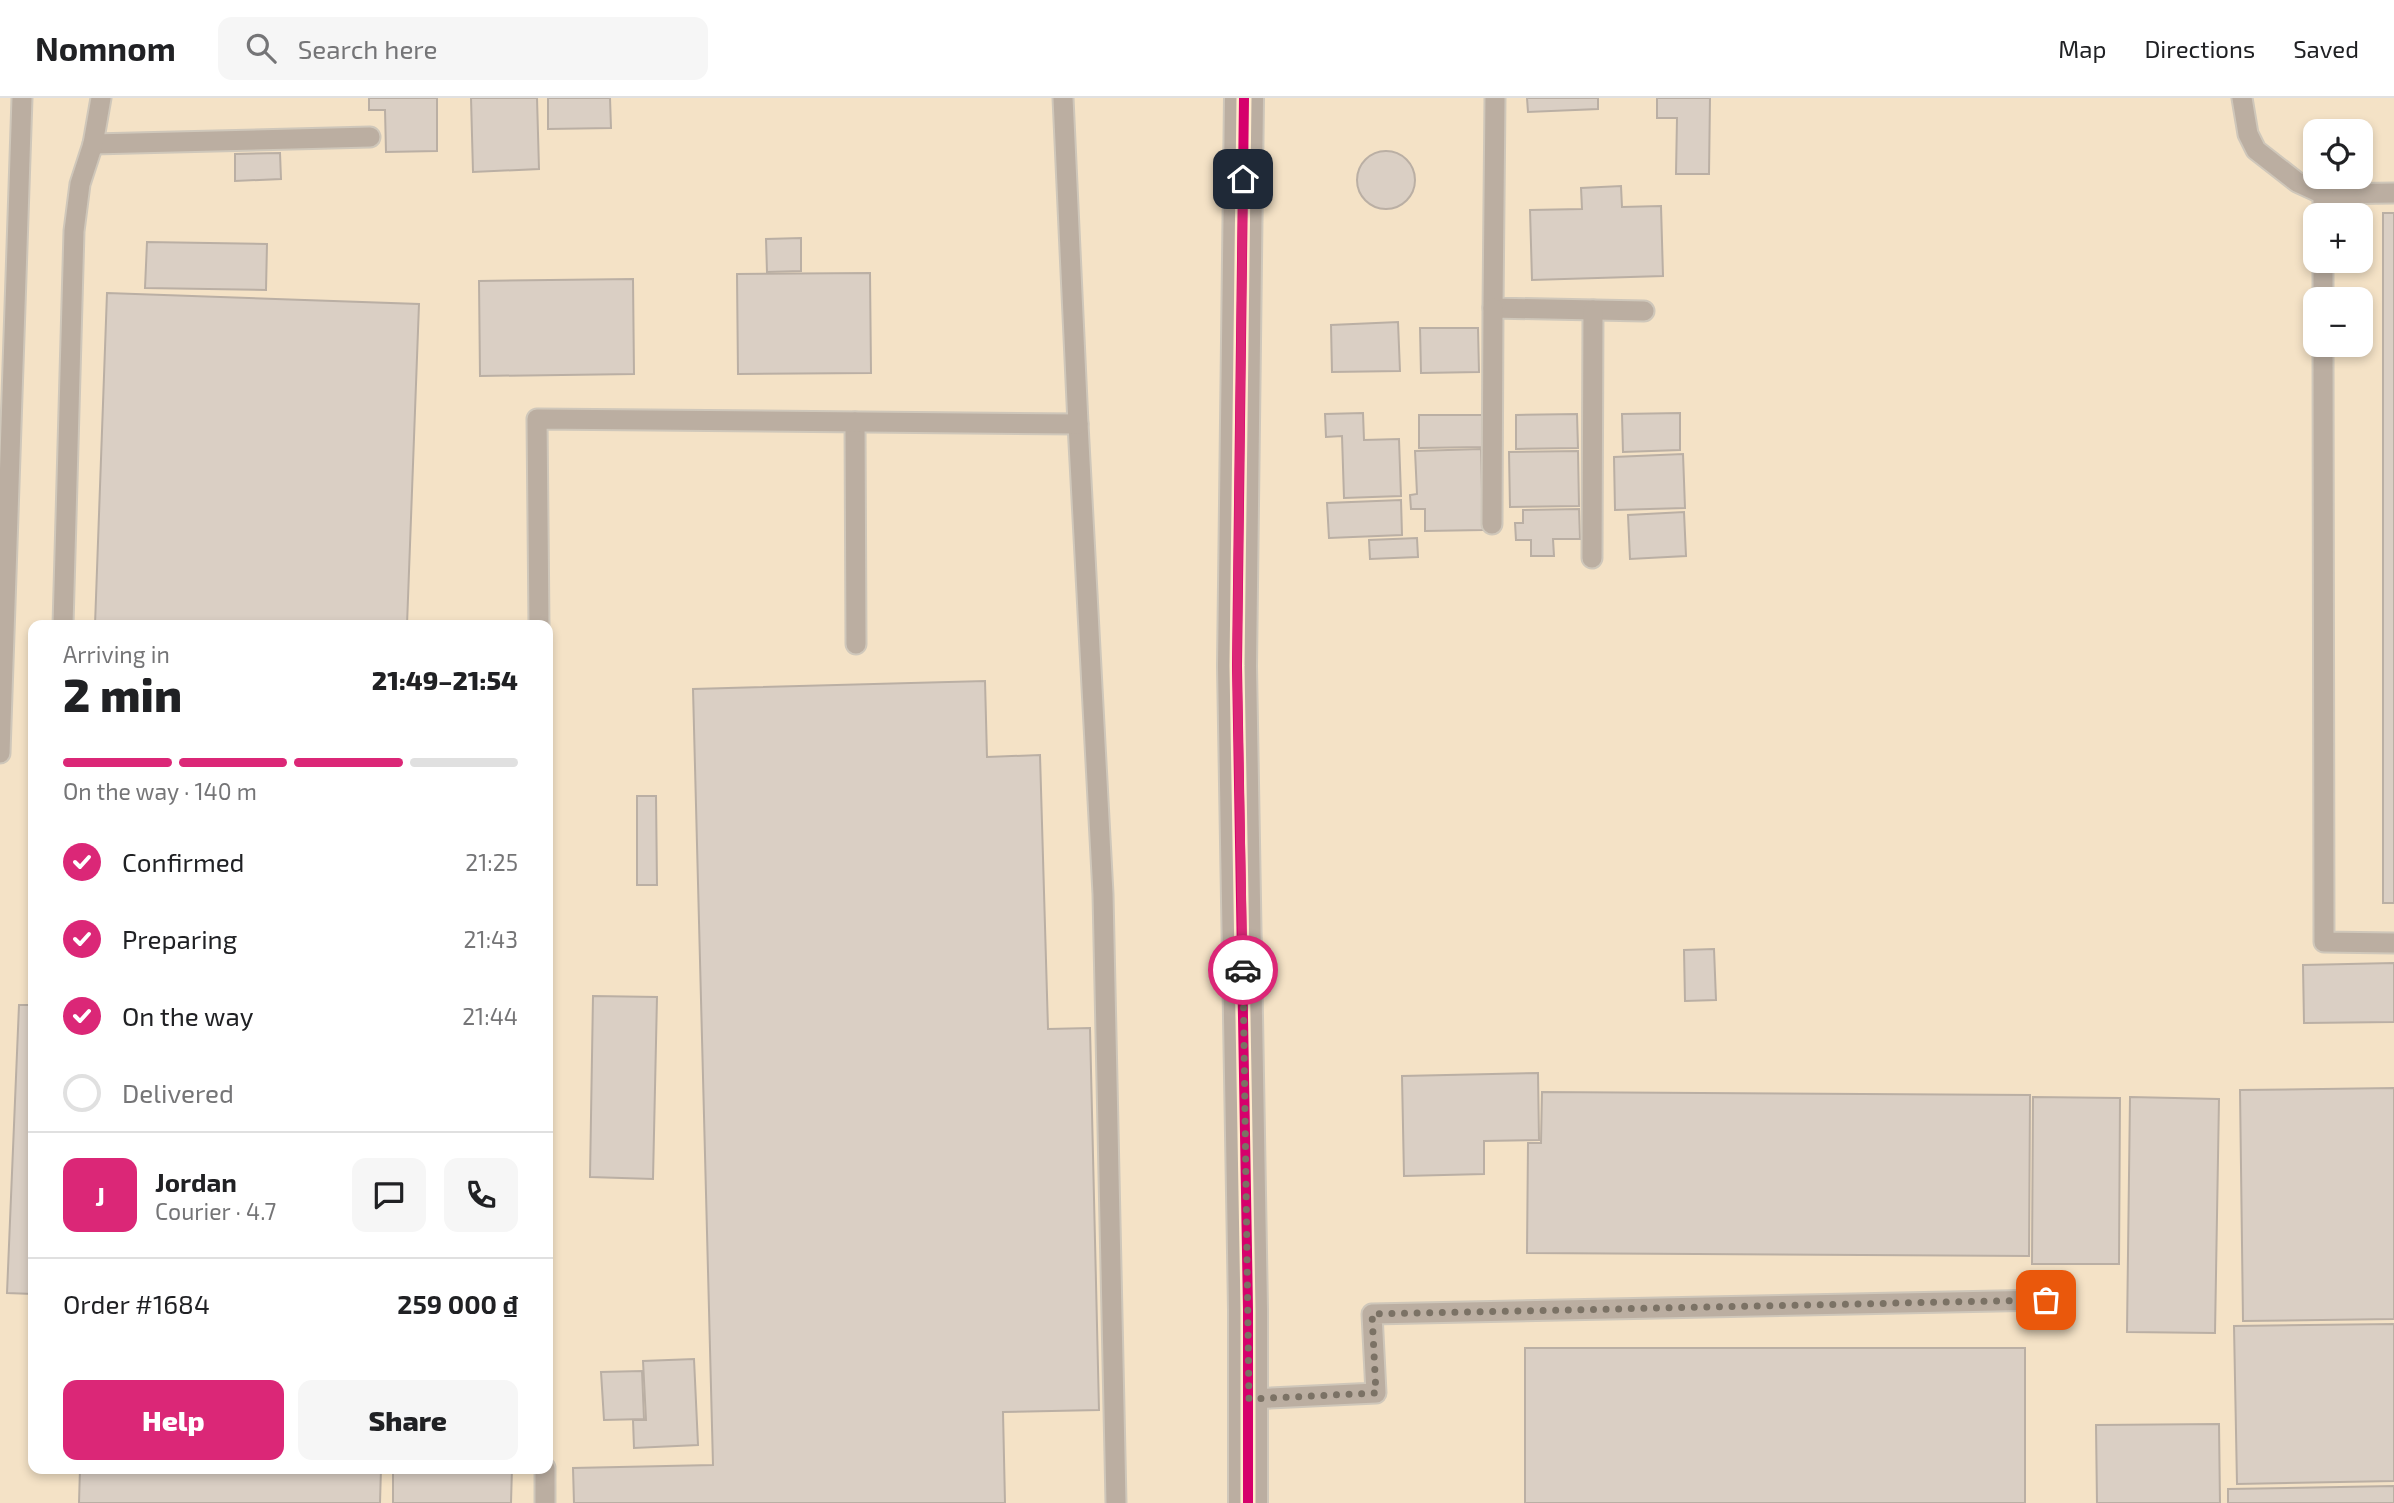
<!DOCTYPE html>
<meta charset="utf-8">
<style>
:root{--surface:#fff;--page:#f6f6f6;--text:#202124;--muted:#757577;--line:#e0e0e0;--accent:#db2777}
body{margin:0;font-family:"Exo 2",sans-serif;background:var(--page);color:var(--text);height:100vh;display:flex;flex-direction:column;font-size:26px;white-space:nowrap}
*{box-sizing:border-box;margin:0}
p{font-size:23px;color:var(--muted)}
.icon{flex:none;width:38px;height:38px;fill:none;stroke:currentColor;stroke-width:2;stroke-linecap:round;stroke-linejoin:round}
.map{position:relative;flex:1;overflow:hidden}
.details{position:absolute;left:28px;top:522px;width:525px;height:854px;display:flex;flex-direction:column;background:var(--surface);border-radius:14px;box-shadow:0 4px 10px #0003}
.details>*{flex:none}
.fabs{position:absolute;left:2303px;top:21px;display:grid;gap:14px}
.fabs a{display:grid;place-items:center;width:70px;height:70px;border-radius:14px;background:var(--surface);box-shadow:0 4px 10px #0003;font-size:35px}
.pin{position:absolute;display:grid;place-items:center;width:60px;height:60px;color:#fff;margin:-30px;border-radius:14px;box-shadow:0 4px 10px #0006}
.courier{position:absolute;display:grid;place-items:center;width:70px;height:70px;margin:-35px;border:5px solid #db2777;border-radius:50%;background:#fff;color:#222;box-shadow:0 2px 9px #0007}
.summary em{font-style:normal;font-weight:800}
.summary div{display:flex;flex-direction:column-reverse}
.summary{display:flex;align-items:center;justify-content:space-between;height:119px;padding:0 35px}
h1{font-size:46px;font-weight:800;line-height:52px}
.bar{display:grid;grid-template-columns:repeat(4,1fr);gap:10px 7px;align-content:center;height:84px;padding:0 35px}
.bar i{height:9px;border-radius:5px;background:var(--line)}
.bar .active{background:var(--accent)}
.bar p{grid-column:span 4}
.line{display:flex;align-items:center;gap:18px;padding:0 35px;border-top:2px solid var(--line)}
.line div{flex:1}
.round{display:grid;place-items:center;flex:none;width:74px;height:74px;border-radius:14px;background:var(--page)}
ol{padding:0 35px;list-style:none}
li{display:flex;align-items:center;gap:21px;height:77px}
li p{margin-inline-start:auto}
li .icon{padding:7px;border-radius:50%;background:var(--accent);color:#fff;stroke-width:4}
li:last-child{color:var(--muted)}
li i{width:38px;height:38px;border:4px solid var(--line);border-radius:50%}
.action{display:flex;gap:14px;margin-top:auto;padding:14px 35px}
.action a{flex:1;height:80px;border-radius:14px;background:var(--accent);color:#fff;font-size:28px;font-weight:800;line-height:80px;text-align:center}
.action a+a{background:var(--page);color:var(--text)}
header{display:flex;align-items:center;gap:42px;box-sizing:border-box;height:98px;padding:0 35px;background:var(--surface);border-bottom:2px solid var(--line)}
header strong{font-size:33px}
nav{display:flex;gap:38px;margin-inline-start:auto;font-size:24px}
.search{width:490px;height:63px;background:var(--page);display:flex;align-items:center;gap:18px;box-sizing:border-box;padding:0 24px;border-radius:14px;color:var(--muted);font-size:26px}
.map>svg:first-child{display:block}
</style>
<header>
<strong>Nomnom</strong>
<div class="search"><svg class="icon" aria-label="search" viewBox="0 0 24 24"><circle cx="10" cy="10" r="6"/><path d="M15 15l6 6"/></svg>Search here</div>
<nav><a>Map</a><a>Directions</a><a>Saved</a></nav>
</header>
<div class="map">
<svg width="2394" height="1405" viewBox="0 0 2394 1405">
<rect width="100%" height="100%" fill="#f3e8d7"/>
<path fill="#f4e2c6" fill-rule="evenodd" d="M0,0h2394v1405h-2394zM2315,33h46v46h-46zM2315,117h46v46h-46zM2315,201h46v46h-46zM33,527h515v843h-515z"/>
<g fill="#dacfc4" stroke="#baafa4" stroke-width="2">
<polygon points="369,0 437,0 437,53 386,54 385,12 369,12"/>
<polygon points="471,0 537,0 539,71 473,74"/>
<polygon points="548,0 610,0 611,30 548,31"/>
<polygon points="1527,0 1598,0 1598,11 1528,14"/>
<polygon points="1657,0 1710,0 1709,76 1676,76 1677,20 1657,20"/>
<circle cx="1386" cy="82" r="29"/>
<polygon points="280,55 281,81 235,83 235,56"/>
<polygon points="1621,88 1622,109 1661,108 1663,178 1532,182 1530,112 1582,111 1581,90"/>
<rect x="2383" y="115" width="11" height="690"/>
<polygon points="801,140 801,173 767,174 766,141"/>
<polygon points="147,144 267,146 266,192 145,190"/>
<polygon points="870,175 871,275 738,276 737,176"/>
<polygon points="633,181 634,276 480,278 479,183"/>
<polygon points="107,195 419,206 407,527 95,527"/>
<polygon points="1398,224 1400,273 1332,274 1331,227"/>
<polygon points="1420,230 1478,230 1479,274 1421,275"/>
<polygon points="1363,315 1364,342 1399,341 1401,398 1344,400 1342,338 1326,339 1325,316"/>
<polygon points="1680,315 1680,352 1623,354 1622,316"/>
<polygon points="1577,316 1578,350 1516,351 1516,317"/>
<polygon points="1419,317 1482,317 1482,349 1419,350"/>
<polygon points="1481,351 1483,432 1425,433 1425,411 1411,411 1410,397 1417,396 1415,353"/>
<polygon points="1578,353 1579,408 1510,409 1509,354"/>
<polygon points="1683,356 1685,410 1615,412 1614,359"/>
<polygon points="1401,402 1402,437 1329,440 1327,405"/>
<polygon points="1579,411 1580,441 1553,441 1554,458 1531,458 1531,442 1516,442 1515,425 1523,425 1523,412"/>
<polygon points="1684,414 1686,458 1630,461 1628,417"/>
<polygon points="1417,440 1418,459 1370,461 1369,442"/>
<polygon points="985,583 987,659 1040,657 1048,931 1090,930 1099,1312 1003,1314 1005,1405 574,1405 573,1370 713,1367 693,591"/>
<polygon points="637,698 656,698 657,787 637,787"/>
<polygon points="1714,851 1716,902 1685,903 1684,852"/>
<polygon points="2394,865 2394,924 2304,925 2303,867"/>
<polygon points="593,898 657,899 653,1081 590,1079"/>
<polygon points="19,907 33,907 33,1196 7,1195"/>
<polygon points="1538,975 1539,1042 1484,1043 1484,1076 1404,1078 1402,978"/>
<polygon points="2394,990 2394,1221 2243,1223 2240,992"/>
<polygon points="1542,994 2030,997 2029,1158 1527,1155 1528,1045 1541,1045"/>
<polygon points="2033,999 2120,1000 2119,1166 2032,1166"/>
<polygon points="2130,999 2219,1001 2215,1235 2127,1234"/>
<polygon points="2394,1226 2394,1383 2237,1386 2234,1228"/>
<rect x="1525" y="1250" width="500" height="155"/>
<polygon points="694,1261 698,1347 634,1350 633,1322 646,1322 643,1263"/>
<polygon points="642,1273 644,1321 604,1322 601,1274"/>
<polygon points="2219,1326 2220,1405 2097,1405 2096,1327"/>
<polygon points="80,1370 381,1370 380,1405 79,1405"/>
<polygon points="393,1370 512,1370 511,1405 393,1405"/>
<polygon points="2394,1388 2394,1405 2228,1405 2228,1391"/>
</g>
<g fill="none" stroke-linecap="round" stroke-linejoin="round">
<g stroke="#cfc7ba" stroke-width="23">
<g id="service">
<polyline points="1495,0 1493,210 1644,213"/>
<polyline points="2242,0 2248,36 2256,52 2297,84 2323,96 2394,95"/>
<polyline points="93,46 370,39"/>
<polyline points="2323,96 2323,117"/>
<polyline points="2323,163 2323,201"/>
<polyline points="2323,247 2324,844 2394,845"/>
<polyline points="855,324 856,546"/>
<polyline points="1078,326 1103,796 1116,1405"/>
<polyline points="1492,426 1493,210"/>
<polyline points="1592,460 1593,212"/>
<polyline points="63,527 74,133 80,86 93,46 101,0"/>
<polyline points="539,527 537,321 1078,326 1063,0"/>
<polyline points="0,655 22,0"/>
<polyline points="1249,1301 1376,1295 1372,1216 2046,1202"/>
<polyline points="545,1370 545,1405"/>
</g>
</g>
<g stroke="#cfc7ba" stroke-width="42">
<polyline id="minor" points="1244,0 1237,568 1248,1212 1248,1405"/>
</g>
<use href="#service" stroke="#bbaea1" stroke-width="19"/>
<use href="#minor" stroke="#bbaea1" stroke-width="38"/>
<g stroke="#feebcc" stroke-width="15">
<polyline id="cycleway" points="1244,0 1237,568 1248,1212 1248,1405"/>
</g>
<use href="#cycleway" stroke="#d6006c" stroke-width="10"/>
</g>
<g fill="none" stroke-linecap="round" stroke-linejoin="round">
<polyline stroke="#7b7265" stroke-width="7" stroke-dasharray="0 12.6" points="1243,872 1249,1301 1376,1295 1372,1216 2046,1202"/>
<polyline stroke="#db2777" stroke-width="9" points="1243,872 1237,568 1243,81"/>
</g>
</svg>
<div class="fabs">
<a><svg class="icon" aria-label="locate" viewBox="0 0 24 24"><circle cx="12" cy="12" r="6"/><path d="M12 2v4M12 18v4M2 12h4M18 12h4"/></svg></a>
<a>+</a>
<a>−</a>
</div>
<div class="pin" style="left:2046px;top:1202px;background:#ea580c"><svg class="icon" aria-label="bag" viewBox="0 0 24 24"><path d="M5 8h14l-1 12H6zM9 8a3 3 0 0 1 6 0"/></svg></div>
<div class="pin" style="left:1243px;top:81px;background:#1f2937"><svg class="icon" aria-label="home" viewBox="0 0 24 24"><path d="M3 11l9-7 9 7M6 9v11h12V9"/></svg></div>
<div class="courier" style="left:1243px;top:872px"><svg class="icon" aria-label="car" viewBox="0 0 24 24"><path d="M5 17H2v-5l4-1 3-4h7l3 4 3 1v5h-3M9 17h6M6 11h13"/><circle cx="7" cy="17" r="2"/><circle cx="17" cy="17" r="2"/></svg></div>
<section class="details">
<div class="summary"><div><h1>2 min</h1><p>Arriving in</p></div><em>21:49–21:54</em></div>
<div class="bar"><i class="active"></i><i class="active"></i><i class="active"></i><i></i><p>On the way · 140 m</p></div>
<ol>
<li><svg class="icon" aria-label="check" viewBox="0 0 24 24"><path d="M5 12l5 5 9-10"/></svg>Confirmed<p>21:25</p></li>
<li><svg class="icon" aria-label="check" viewBox="0 0 24 24"><path d="M5 12l5 5 9-10"/></svg>Preparing<p>21:43</p></li>
<li><svg class="icon" aria-label="check" viewBox="0 0 24 24"><path d="M5 12l5 5 9-10"/></svg>On the way<p>21:44</p></li>
<li><i></i>Delivered</li>
</ol>
<div class="line" style="height:126px"><b class="round" style="background:var(--accent);color:#fff">J</b><div><b>Jordan</b><p>Courier · 4.7</p></div><a class="round"><svg class="icon" aria-label="chat" viewBox="0 0 24 24"><path d="M4 5h16v11H9l-5 4z"/></svg></a><a class="round"><svg class="icon" aria-label="phone" viewBox="0 0 24 24"><path d="M5 4h4l2 5-3 2q2 4 5 5l2-3 5 2v4C11 20 4 13 5 4z"/></svg></a></div>
<div class="line" style="height:91px"><div>Order #1684</div><b>259 000 ₫</b></div>
<div class="action"><a>Help</a><a>Share</a></div>
</section>
</div>
